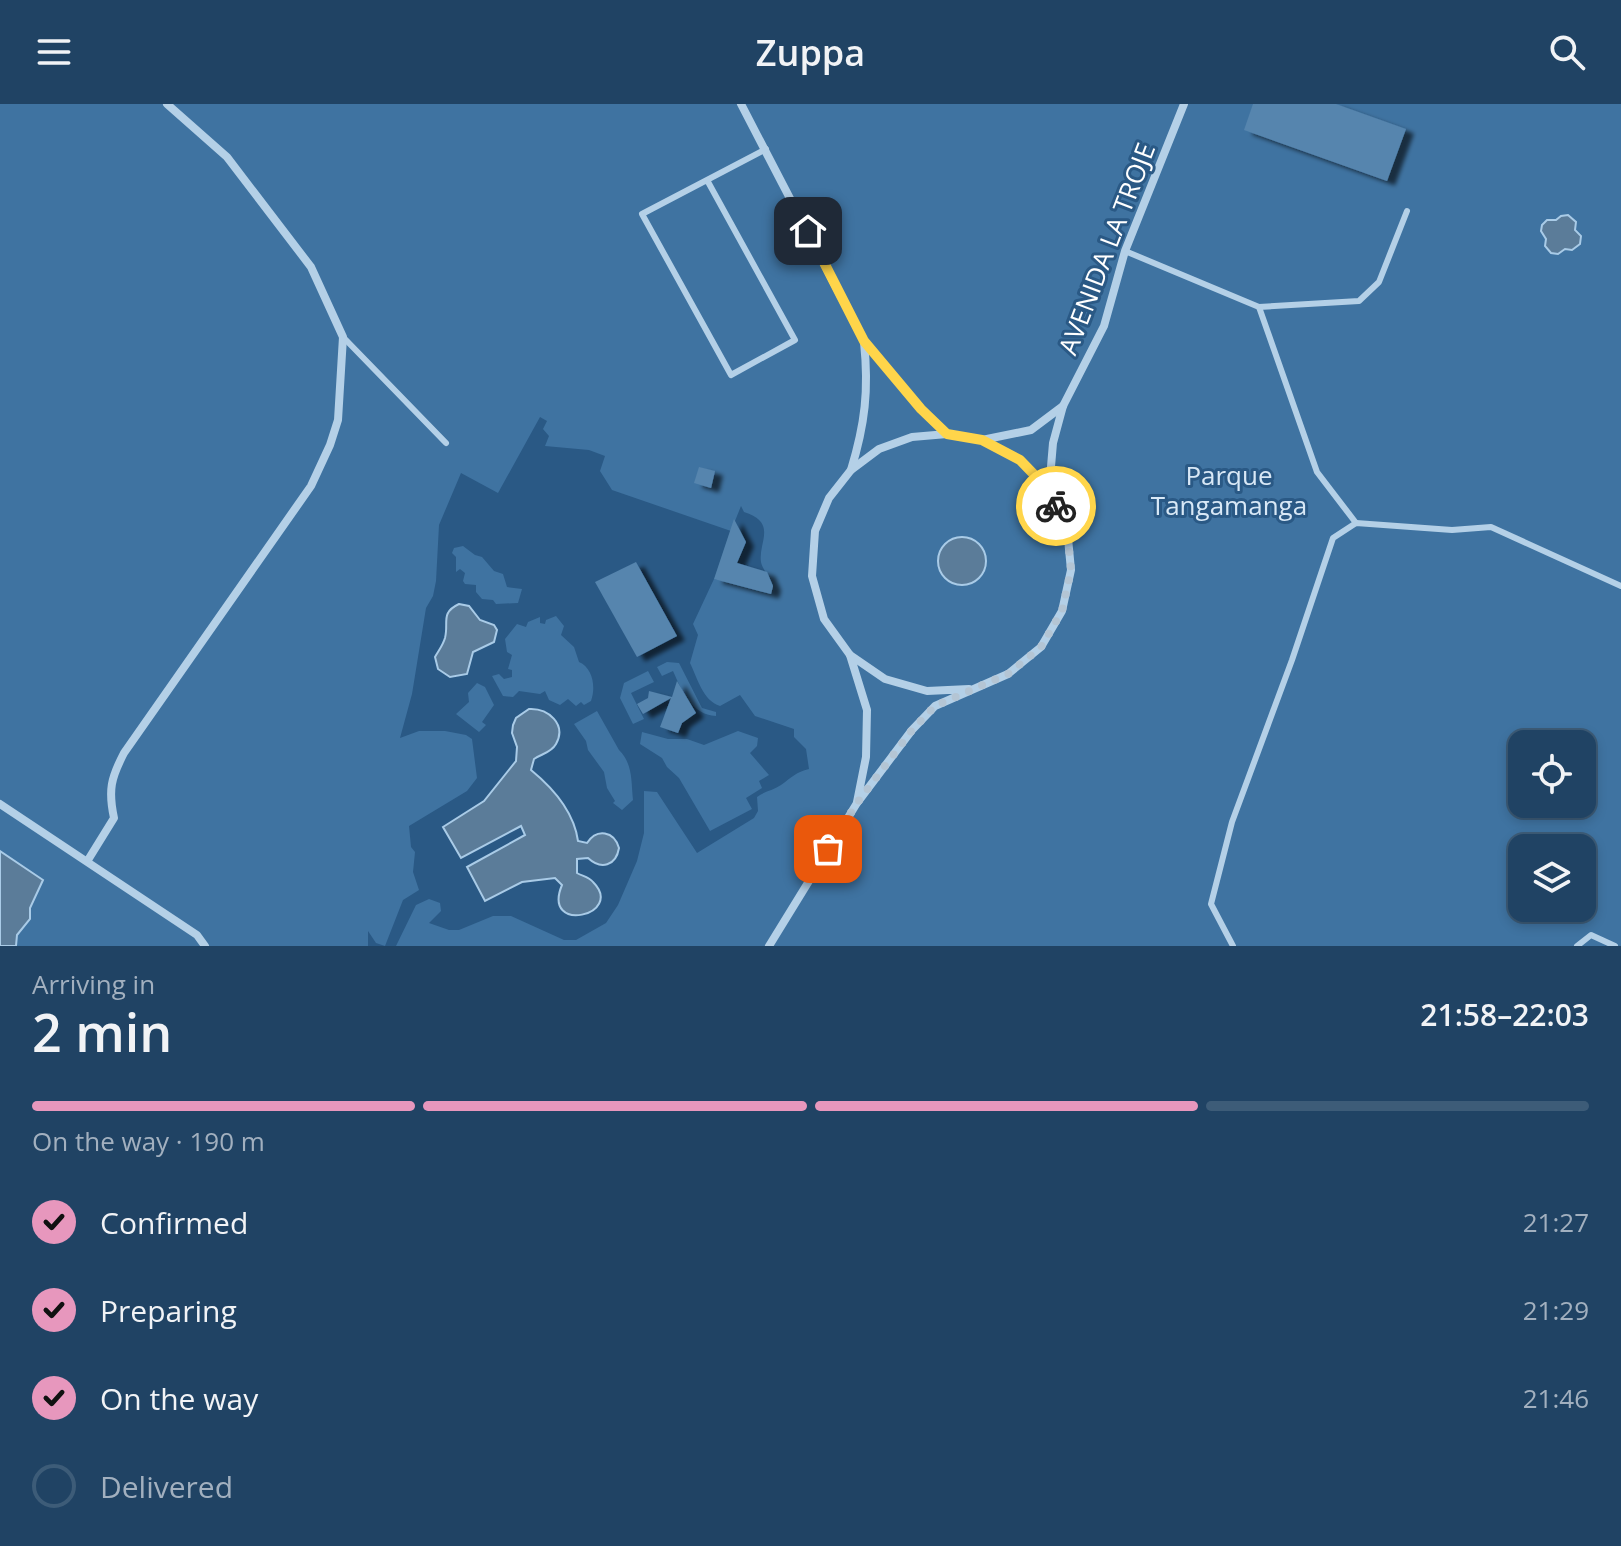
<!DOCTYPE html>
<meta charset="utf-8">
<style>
:root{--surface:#204364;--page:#284a6a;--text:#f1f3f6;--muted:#a2b0bf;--line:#3d5c78;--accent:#e797bd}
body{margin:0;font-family:"Open Sans",sans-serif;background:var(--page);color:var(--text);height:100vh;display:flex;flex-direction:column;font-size:30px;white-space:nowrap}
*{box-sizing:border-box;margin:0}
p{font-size:26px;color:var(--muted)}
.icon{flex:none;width:44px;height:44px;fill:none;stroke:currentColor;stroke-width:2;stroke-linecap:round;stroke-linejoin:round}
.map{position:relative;height:842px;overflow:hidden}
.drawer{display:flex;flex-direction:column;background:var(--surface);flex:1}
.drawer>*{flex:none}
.fabs{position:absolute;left:1508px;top:626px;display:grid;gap:16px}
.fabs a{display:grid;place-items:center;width:88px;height:88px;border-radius:16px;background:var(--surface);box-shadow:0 4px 12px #0003,0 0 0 2px var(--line);font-size:40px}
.pin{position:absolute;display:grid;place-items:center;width:68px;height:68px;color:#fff;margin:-34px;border-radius:16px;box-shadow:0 4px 12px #0006}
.courier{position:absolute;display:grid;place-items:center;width:80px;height:80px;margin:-40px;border:6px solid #ffd54a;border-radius:50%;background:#fff;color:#222;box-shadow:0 2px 10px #0007}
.summary em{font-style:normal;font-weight:600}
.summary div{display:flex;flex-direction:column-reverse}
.summary{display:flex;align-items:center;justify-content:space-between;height:136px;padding:0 32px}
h1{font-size:52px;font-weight:600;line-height:60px}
.bar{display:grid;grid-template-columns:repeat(4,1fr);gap:12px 8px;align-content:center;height:96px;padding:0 32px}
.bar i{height:10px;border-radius:6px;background:var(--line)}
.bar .active{background:var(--accent)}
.bar p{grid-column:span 4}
ol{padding:0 32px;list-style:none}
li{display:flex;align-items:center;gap:24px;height:88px}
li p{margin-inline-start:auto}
li .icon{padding:8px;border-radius:50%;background:var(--accent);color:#111;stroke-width:4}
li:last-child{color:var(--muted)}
li i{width:44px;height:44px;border:4px solid var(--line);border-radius:50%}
header{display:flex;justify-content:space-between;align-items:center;height:104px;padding:0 32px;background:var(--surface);font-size:36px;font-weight:600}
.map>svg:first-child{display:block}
</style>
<header><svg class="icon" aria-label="menu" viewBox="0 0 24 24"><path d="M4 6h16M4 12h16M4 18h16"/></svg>Zuppa<svg class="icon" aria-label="search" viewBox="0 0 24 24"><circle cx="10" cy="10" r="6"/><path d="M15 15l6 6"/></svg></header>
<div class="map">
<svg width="1621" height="842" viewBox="0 0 1621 842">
<defs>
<filter id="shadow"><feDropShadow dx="8" dy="4.5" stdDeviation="2" flood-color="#0009"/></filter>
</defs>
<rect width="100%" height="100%" fill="#2a5985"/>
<g fill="#3f73a1" fill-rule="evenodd">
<path d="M0,0h1621v842h-1225l20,-41 13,-6 11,4 1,8 -12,12 20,7h10l34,-14h18l53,24h12l30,-17 12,-18 19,-44 7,-28v-42l13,1 40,61 57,-35 4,-7 -1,-14c8,-6 17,-7 24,-12 11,-8 15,-13 28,-16l-3,-20 -12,-12v-8l-39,-13 -15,-21 -20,11c-17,-5 -23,-29 -30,-43l8,-28 -5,-11 21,-45 59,7c-3,-7 -11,-18 -12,-24 -3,-20 17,-39 -17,-50l-3,-6 -10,25 -119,-41 -12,-19 5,-15 -16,-6 -44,-4 4,-10 -6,-7 4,-8 -7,-4 -42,76 -37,-20 -22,52 -3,56 -3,15 -7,12 -14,86 -12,44 19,-7h26l21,4 6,4 5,39 -10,13 -58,35 2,21 4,5 -2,20 6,18 -16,10 -18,46 -9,-3 -8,-12v15h-368zM1522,640h60v60h-60zM1522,744h60v60h-60z"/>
<polygon points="463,442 475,451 482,453 494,467 503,470 507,483 522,485 518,499 496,500 493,496 482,495 476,488 476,481 465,480 463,477 465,469 460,465 456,468 456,453 452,449 454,444"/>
<path d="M556,512l8,10 -3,9 13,12 5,15c14,6 17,25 12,39l-7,4 -3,-3 -5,4 -8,-7 -8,6 -11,-5 -4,-9 -5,3 -21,-3 -6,6 -10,-1 -11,-20 7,-2 5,5 8,-2v-7l-4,-1 4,-14 -5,-3 -2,-13 12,-15 9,3 2,-5 12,-5v6l5,1 1,-4z"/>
<path d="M667,558l12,1 23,45 14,4v4c-24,-1 -34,-25 -43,-45l-11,5 -5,-9z"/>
<polygon points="648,567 654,578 631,589 644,615 633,620 620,594 624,579"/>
<polygon points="477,579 485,583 494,601 482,618 486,621 479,628 456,610 469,598 468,589"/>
<path d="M597,607l22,39c14,14 12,31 14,50l-11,10 -9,-7 2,-2 -8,-13 -3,-16 -16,-22 -2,-9 -12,-17z"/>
<polygon points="738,627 758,634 757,642 750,649 769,671 759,677 762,684 746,694 752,705 710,727 679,674 667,663 662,654 640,640 642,628 668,635 687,635 704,641"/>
</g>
<g fill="#5b7c99" stroke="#a9cbe7" stroke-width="2">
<polygon points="1568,111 1576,118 1575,126 1581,132 1580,140 1572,146 1565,145 1558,150 1551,149 1545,142 1546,135 1541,127 1542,121 1547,116 1556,116 1561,112"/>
<circle cx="962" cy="457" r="24"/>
<path d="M459,500l10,2 11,14 14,5 3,5 -3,12 -21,10 -6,22 -17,3 -12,-8 -3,-12c4,-7 8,-12 10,-19 4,-16 -5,-25 14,-34z"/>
<path d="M529,605c19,-1 38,15 27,35 -5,9 -15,10 -22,15l-3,11c22,18 43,42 47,71l9,2c10,-15 27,-12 32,5 -3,18 -18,22 -31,10l-11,1v14c5,3 12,4 16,9 33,33 -52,53 -31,3l-7,-7 -33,4 -37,19 -18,-34 58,-32 -4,-9 -60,32 -18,-31 41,-26 32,-40 1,-14 -5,-14 1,-8 3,-7z"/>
<polygon points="0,747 43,776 30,804 30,815 17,831 16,842 0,842"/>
</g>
<g fill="#5685ae" filter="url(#shadow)">
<polygon points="1253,0 1336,0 1406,25 1387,77 1244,26"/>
<polygon points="699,363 715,367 711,384 694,379"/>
<polygon points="734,415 746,438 737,459 767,468 773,482 771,490 714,475"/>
<polygon points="636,458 677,532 637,553 595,478"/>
<polygon points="677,577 696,609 682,619 678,629 660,623 671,594 643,610 637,600 648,594 649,587 672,593"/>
</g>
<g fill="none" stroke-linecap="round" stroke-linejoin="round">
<g stroke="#b4d0e7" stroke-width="6">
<polyline points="707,76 795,236 731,271 642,110 766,45"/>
<polyline points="1125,147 1259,203 1317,368 1356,419"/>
<polyline points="1259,203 1359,197 1379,178 1407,107"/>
<polyline points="343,233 446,339"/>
<polyline points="1233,842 1211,800 1232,718 1292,556 1333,434 1356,419 1452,426 1491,423 1621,482"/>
<polyline points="1577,842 1591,831 1615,842"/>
</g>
<g stroke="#b4d0e7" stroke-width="8">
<polyline points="741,0 864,237 921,305 947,330"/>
<polyline points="982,336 1031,326 1063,302"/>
<path d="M851,366c14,-46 18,-80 13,-128"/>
<polyline points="1049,386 1053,339 1063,302 1104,222 1125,147 1184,0"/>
<polyline points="850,551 867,606 866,653 857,698"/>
<polyline points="0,700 197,831 205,842"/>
<path d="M88,756l26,-42c-6,-28 -3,-40 10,-65l187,-267 19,-41 8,-25 5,-83 -32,-70 -84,-110 -60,-53"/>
<polyline points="769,842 857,699 912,626 935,602 1008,570 1041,543 1062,507 1071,466 1067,424 1049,386 1020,356 982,336 947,330 912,333 879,345 851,366 829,394 815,427 812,472 824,515 850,551 885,575 927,587 969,585"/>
</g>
</g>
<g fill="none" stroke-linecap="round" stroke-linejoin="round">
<polyline stroke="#b4c5d4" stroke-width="8" stroke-dasharray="0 14.4" points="828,745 857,699 912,626 935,602 1008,570 1041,543 1062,507 1071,466 1067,424 1056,402"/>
<polyline stroke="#ffd54a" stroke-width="10" points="808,127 864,237 921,305 947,330 982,336 1020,356 1049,386 1056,402"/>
</g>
<g text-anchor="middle" stroke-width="6" stroke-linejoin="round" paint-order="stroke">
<g font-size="26" fill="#fff" stroke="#2a5985">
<text transform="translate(1107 145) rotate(-69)" y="9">AVENIDA LA TROJE</text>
</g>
<g font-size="26" fill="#d8e8f6" stroke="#2a5985">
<text x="1229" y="381">Parque<tspan x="1229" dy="30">Tangamanga</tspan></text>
</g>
</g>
</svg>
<div class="fabs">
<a><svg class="icon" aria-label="locate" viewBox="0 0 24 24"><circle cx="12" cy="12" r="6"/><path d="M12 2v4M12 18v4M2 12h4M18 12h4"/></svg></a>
<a><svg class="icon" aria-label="layers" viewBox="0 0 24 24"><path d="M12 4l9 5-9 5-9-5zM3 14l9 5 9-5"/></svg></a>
</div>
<div class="pin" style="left:828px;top:745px;background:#ea580c"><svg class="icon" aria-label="bag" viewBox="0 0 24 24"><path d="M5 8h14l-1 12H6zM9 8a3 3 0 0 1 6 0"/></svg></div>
<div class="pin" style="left:808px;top:127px;background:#1f2937"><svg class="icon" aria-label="home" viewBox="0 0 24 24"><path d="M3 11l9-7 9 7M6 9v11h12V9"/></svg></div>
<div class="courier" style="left:1056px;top:402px"><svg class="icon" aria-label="bike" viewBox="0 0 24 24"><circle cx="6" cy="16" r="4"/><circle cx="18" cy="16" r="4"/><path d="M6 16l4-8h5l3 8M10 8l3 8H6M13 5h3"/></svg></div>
</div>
<section class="drawer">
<div class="summary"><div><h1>2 min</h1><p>Arriving in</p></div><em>21:58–22:03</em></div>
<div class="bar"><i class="active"></i><i class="active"></i><i class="active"></i><i></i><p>On the way · 190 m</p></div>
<ol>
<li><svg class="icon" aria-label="check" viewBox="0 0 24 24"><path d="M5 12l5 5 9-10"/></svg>Confirmed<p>21:27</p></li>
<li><svg class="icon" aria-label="check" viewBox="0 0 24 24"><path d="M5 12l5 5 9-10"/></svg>Preparing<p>21:29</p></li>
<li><svg class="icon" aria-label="check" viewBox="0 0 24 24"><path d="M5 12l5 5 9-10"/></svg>On the way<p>21:46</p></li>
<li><i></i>Delivered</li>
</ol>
</section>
